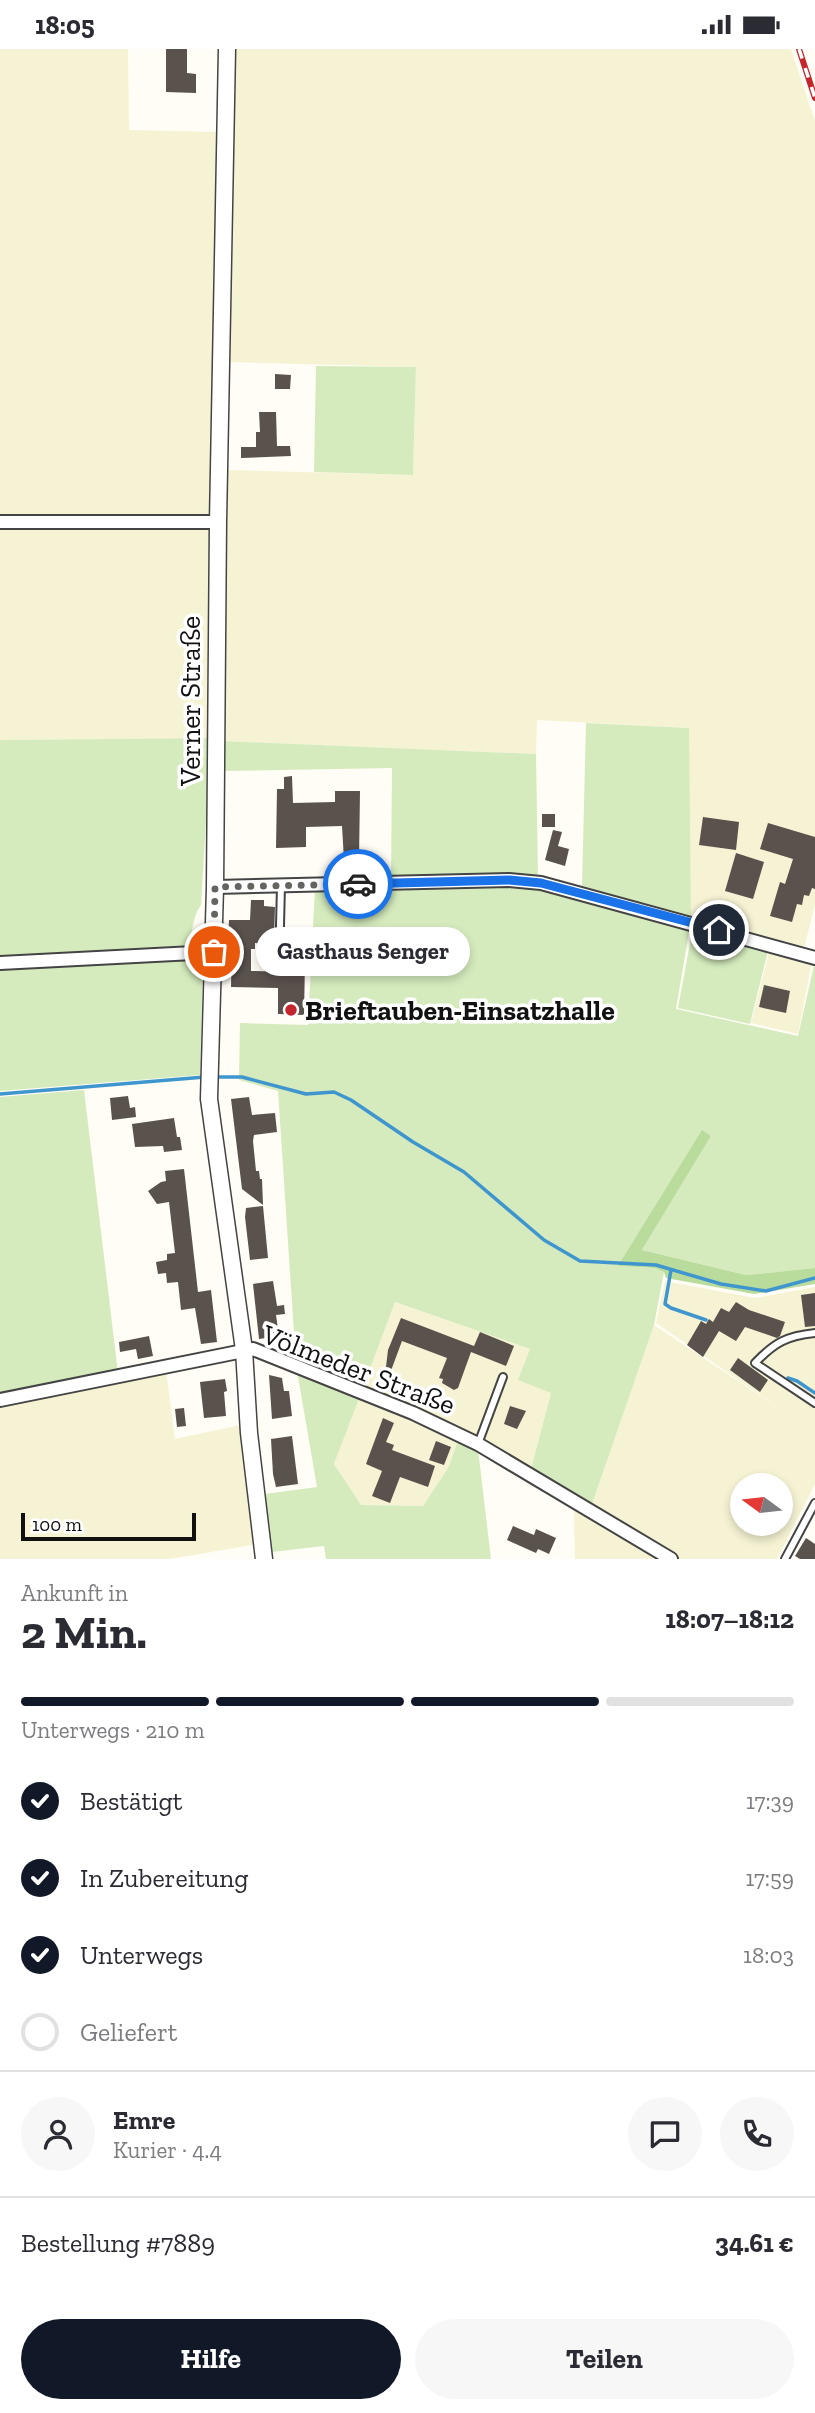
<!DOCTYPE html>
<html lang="de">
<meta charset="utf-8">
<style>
:root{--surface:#fff;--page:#f7f7f7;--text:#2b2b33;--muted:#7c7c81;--line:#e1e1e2;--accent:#111827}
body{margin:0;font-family:"Zilla Slab",serif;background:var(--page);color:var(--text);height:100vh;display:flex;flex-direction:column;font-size:26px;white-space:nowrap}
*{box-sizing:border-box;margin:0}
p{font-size:23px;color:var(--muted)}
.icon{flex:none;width:38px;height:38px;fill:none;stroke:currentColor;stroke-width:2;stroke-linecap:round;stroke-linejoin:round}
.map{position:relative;height:1510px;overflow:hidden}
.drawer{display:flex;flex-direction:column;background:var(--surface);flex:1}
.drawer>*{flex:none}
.needle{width:46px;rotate:285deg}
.controls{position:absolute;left:730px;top:1424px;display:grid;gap:14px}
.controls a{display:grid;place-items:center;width:63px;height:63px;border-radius:50%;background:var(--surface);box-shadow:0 4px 10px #0003;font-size:35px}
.scale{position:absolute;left:21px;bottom:18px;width:175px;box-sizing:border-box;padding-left:7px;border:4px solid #111;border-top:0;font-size:19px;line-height:24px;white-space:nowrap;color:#111;-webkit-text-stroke:5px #fff;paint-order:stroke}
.pin{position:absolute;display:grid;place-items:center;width:60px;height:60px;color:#fff;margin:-30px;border:4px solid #fff;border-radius:50%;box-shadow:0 2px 7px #0007}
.courier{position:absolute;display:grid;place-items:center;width:70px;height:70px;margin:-35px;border:5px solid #1a73e8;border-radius:50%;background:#fff;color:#222;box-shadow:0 2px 9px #0007}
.bubble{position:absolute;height:49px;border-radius:24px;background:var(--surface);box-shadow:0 4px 10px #0003;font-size:23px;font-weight:700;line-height:49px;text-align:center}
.overview em{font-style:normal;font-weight:700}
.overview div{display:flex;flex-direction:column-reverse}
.overview{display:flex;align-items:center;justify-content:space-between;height:119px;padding:0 21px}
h1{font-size:46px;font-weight:700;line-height:52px}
.bar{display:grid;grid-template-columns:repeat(4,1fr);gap:10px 7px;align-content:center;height:84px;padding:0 21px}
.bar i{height:9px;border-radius:5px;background:var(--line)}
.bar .current{background:var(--accent)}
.bar p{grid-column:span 4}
.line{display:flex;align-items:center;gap:18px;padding:0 21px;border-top:2px solid var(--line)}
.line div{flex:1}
.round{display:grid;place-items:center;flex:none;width:74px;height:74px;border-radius:37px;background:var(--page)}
ol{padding:0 21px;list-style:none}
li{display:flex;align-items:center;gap:21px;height:77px}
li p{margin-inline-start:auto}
li .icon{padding:7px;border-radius:50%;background:var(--accent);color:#fff;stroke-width:4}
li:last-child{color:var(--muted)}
li i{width:38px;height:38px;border:4px solid var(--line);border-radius:50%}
.primary-button{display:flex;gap:14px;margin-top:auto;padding:14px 21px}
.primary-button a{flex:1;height:80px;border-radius:42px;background:var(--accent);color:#fff;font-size:28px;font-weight:700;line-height:80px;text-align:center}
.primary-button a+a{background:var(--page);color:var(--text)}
.status{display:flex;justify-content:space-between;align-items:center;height:49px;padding:0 35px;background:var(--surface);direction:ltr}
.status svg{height:19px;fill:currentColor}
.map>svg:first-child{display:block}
</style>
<div class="status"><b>18:05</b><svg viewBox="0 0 49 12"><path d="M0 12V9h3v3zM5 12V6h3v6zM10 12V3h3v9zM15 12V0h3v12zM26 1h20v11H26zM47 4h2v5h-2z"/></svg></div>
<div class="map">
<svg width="815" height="1510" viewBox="0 0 815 1510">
<rect width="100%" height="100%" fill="#fffdf5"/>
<g fill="#f6f3d4" fill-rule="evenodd">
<polygon points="0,0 128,0 129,81 220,83 214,469 0,470"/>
<polygon points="235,0 791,0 815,72 815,855 802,908 812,912 798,985 751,974 772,892 691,869 688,679 537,671 536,705 222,692 227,421 413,426 416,318 229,313"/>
<polygon points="0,476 214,476 211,689 0,691"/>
<path d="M665,1232l90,17 60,-11v197l-38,75h-98l-88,-52 63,-182 135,90 -133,-92zM742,1437h38v38h-38z"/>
<polygon points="395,1253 530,1300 551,1344 531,1420 459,1389 448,1419 423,1457 360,1456 334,1415"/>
<polygon points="166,1321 175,1390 245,1375 257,1495 170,1510 0,1510 0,1357"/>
<polygon points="574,1461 655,1510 575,1510"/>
</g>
<g fill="#d5ebbd">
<polygon points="316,317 416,318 413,426 314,423"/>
<polygon points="586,674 689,679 691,869 582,837"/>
<path d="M211,689l-10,167c-9,11 -8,30 -14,43l-187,10v-218z"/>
<polygon points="222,692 536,705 538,828 391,831 392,719 222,722"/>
<polygon points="543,837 690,877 676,960 798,987 815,912 815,1219 746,1226 642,1201 711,1087 703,1082 619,1217 655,1219 664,1223 654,1276 591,1458 531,1420 551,1344 518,1331 530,1300 395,1253 362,1341 296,1314 278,1042 239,1031 240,974 308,976 315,839"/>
<polygon points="693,878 769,898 750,975 678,959"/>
<polygon points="188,908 203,919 200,1026 0,1042 0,917"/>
<polygon points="84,1041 118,1324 0,1345 0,1048"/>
<polygon points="297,1322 360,1347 334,1415 361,1456 423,1457 448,1419 459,1389 478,1400 491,1510 326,1510 324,1497 272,1503 265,1445 317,1438"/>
</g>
<polygon fill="#b9dc9c" points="702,1081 711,1087 642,1201 746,1226 815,1219 815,1235 754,1245 666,1229 664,1223 655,1219 618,1217"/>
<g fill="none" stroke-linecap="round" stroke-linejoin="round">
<g stroke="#3f96cf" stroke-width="3.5">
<polyline points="213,1028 242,1028 306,1045 334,1043 351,1051 413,1093 464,1123 544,1191 580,1212 656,1216 721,1235 766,1242 815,1229"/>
<polyline points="0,1045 205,1028"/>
<polyline points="671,1221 665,1255 671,1259 706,1271"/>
<polyline points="788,1329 797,1332 815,1344"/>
</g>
</g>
<g fill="#5a524d">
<polygon points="166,0 187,0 187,24 196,25 196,44 166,43"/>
<polygon points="275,325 291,326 290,340 275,340"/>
<polygon points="259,363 276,363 277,397 290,397 291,407 241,409 241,398 256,398 256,383 260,383"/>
<polygon points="292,727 293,754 335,753 335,742 360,742 359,811 344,811 342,777 306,778 306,798 276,799 277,740 284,740 284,728"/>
<rect x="542" y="765" width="13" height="13"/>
<polygon points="703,768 739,773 736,801 699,796"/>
<polygon points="768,774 815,788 815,840 812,839 809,847 804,846 802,856 797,855 792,873 770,867 780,833 785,835 793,810 760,800"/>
<polygon points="553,781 562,783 558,797 569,800 565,817 545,811"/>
<polygon points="736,804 764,813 753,850 725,842"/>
<polygon points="251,851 264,851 264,857 275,858 274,890 264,890 264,895 255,894 255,900 251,900 251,922 294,923 295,911 305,912 304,966 278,965 278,939 231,938 232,893 228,893 229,871 250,871"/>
<polygon points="764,936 790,942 786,964 759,958"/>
<polygon points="128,1047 130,1059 135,1058 136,1068 112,1071 110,1049"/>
<polygon points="249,1048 252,1066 275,1064 277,1083 254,1086 253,1092 256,1122 259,1122 260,1130 262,1130 263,1156 242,1140 231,1050"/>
<polygon points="174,1069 177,1088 180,1088 182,1101 164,1103 163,1097 135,1098 132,1075"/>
<polygon points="184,1120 198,1243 211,1241 217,1293 201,1295 195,1259 181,1261 178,1233 167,1234 166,1224 158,1225 156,1213 167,1211 167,1205 175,1204 169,1153 157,1155 148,1142 161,1133 166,1132 165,1122"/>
<polygon points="263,1157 268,1209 250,1211 245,1168 246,1159"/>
<polygon points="273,1232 277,1257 284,1256 285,1265 276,1266 279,1287 259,1290 253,1235"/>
<polygon points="815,1244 815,1277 805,1278 801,1246"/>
<polygon points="736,1253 749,1261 785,1273 780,1287 777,1289 745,1278 736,1292 719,1282 703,1308 687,1296 701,1272 706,1275 709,1270 713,1273 721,1259 729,1263"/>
<polygon points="401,1269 474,1297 480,1283 514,1297 506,1317 471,1303 458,1339 454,1341 442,1334 443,1330 439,1329 447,1309 402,1292 389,1327 385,1326 388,1301"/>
<polygon points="149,1287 153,1307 138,1310 136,1300 120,1303 119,1293"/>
<polygon points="738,1309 768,1331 760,1343 730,1321"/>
<polygon points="269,1326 282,1329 284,1342 289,1342 292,1367 272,1370"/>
<polygon points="225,1330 227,1342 224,1343 226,1367 204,1369 200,1333"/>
<polygon points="510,1357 526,1362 517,1380 504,1375"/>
<polygon points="184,1359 186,1377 177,1378 175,1360"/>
<polygon points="383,1369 394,1374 386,1393 394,1396 392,1401 435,1417 428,1438 400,1428 390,1454 372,1447 382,1422 366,1415"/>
<polygon points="292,1387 298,1435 276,1438 273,1425 271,1390"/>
<polygon points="436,1392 451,1398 444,1416 429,1411"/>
<polygon points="513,1477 534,1486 536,1480 556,1489 549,1505 538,1500 536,1504 507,1491"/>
<polygon points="806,1489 815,1495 815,1510 800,1510 795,1507"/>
</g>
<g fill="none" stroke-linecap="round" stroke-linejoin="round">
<g stroke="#444" stroke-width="10">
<g id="service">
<polyline points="279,917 281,836"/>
<path d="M815,1284c-28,3 -40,9 -60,30l60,40"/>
<polyline points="478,1395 503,1328"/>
<polyline points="785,1510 815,1454"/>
</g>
</g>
<g stroke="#444" stroke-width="16">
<g id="minor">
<polyline points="0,473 218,473"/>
<polyline points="215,838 509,831 541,834 815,909"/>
<polyline points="0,914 213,903"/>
<polyline points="0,1351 253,1300 413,1364 478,1395 671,1510"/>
</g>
</g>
<g stroke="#444" stroke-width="19">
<polyline id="tertiary" points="227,0 218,473 215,838 209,1050 244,1301 249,1384 264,1510"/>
</g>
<use href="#service" stroke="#fff" stroke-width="6"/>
<use href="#minor" stroke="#fff" stroke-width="12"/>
<use href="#tertiary" stroke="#fff" stroke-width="16"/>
<g stroke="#c4262e" stroke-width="6">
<polyline id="rail" points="799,0 815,49"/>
</g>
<use href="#rail" stroke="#fff" stroke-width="3.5" stroke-dasharray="10" stroke-linecap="butt"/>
</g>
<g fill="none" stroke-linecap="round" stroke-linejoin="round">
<polyline stroke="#646461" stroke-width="7" stroke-dasharray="0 12.6" points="214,903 215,838 358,835"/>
<polyline stroke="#1a73e8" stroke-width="9" points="358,835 509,831 541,834 719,881"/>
</g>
<circle fill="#c4262e" stroke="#fff" stroke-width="2.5" cx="291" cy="961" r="7"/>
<g text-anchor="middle" stroke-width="7" stroke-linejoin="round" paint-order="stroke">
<g font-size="28" fill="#111" stroke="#fff">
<text transform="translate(190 652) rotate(-90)" y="10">Verner Straße</text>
<text transform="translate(359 1320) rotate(21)" y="10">Völmeder Straße</text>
</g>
<g font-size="28" font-weight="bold" fill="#111" stroke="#fff" text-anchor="start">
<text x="305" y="971">Brieftauben-Einsatzhalle</text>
</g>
</g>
</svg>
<div class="controls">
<a><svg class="needle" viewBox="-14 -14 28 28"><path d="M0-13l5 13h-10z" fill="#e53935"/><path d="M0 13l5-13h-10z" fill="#7c7c81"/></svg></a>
</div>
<div class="scale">100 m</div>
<div class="pin" style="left:214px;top:903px;background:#ea580c"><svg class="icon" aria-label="bag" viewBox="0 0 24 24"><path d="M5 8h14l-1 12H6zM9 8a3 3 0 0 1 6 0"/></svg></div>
<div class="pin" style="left:719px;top:881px;background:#1f2937"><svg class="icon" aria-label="home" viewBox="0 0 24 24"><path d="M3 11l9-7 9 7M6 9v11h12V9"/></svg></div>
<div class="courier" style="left:358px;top:835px"><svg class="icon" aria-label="car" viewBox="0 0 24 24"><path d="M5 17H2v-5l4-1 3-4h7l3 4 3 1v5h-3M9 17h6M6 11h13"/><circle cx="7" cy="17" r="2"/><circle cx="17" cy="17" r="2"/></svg></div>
<div class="bubble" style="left:256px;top:878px;width:214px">Gasthaus Senger</div>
</div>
<section class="drawer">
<div class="overview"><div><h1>2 Min.</h1><p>Ankunft in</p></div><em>18:07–18:12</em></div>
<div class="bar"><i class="current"></i><i class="current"></i><i class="current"></i><i></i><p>Unterwegs · 210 m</p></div>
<ol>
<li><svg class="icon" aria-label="check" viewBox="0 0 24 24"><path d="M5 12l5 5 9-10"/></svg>Bestätigt<p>17:39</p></li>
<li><svg class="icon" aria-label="check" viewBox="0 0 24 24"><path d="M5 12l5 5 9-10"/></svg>In Zubereitung<p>17:59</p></li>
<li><svg class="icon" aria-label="check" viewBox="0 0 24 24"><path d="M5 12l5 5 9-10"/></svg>Unterwegs<p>18:03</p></li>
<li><i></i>Geliefert</li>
</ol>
<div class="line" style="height:126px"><a class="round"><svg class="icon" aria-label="person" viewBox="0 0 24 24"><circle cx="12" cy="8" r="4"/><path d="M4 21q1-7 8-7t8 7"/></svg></a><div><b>Emre</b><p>Kurier · 4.4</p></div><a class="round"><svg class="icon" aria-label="chat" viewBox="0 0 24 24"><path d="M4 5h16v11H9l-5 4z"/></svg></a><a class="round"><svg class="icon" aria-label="phone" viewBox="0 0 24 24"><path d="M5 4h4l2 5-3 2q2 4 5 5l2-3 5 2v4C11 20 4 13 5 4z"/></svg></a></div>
<div class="line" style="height:91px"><div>Bestellung #7889</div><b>34.61 €</b></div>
<div class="primary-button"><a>Hilfe</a><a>Teilen</a></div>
</section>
